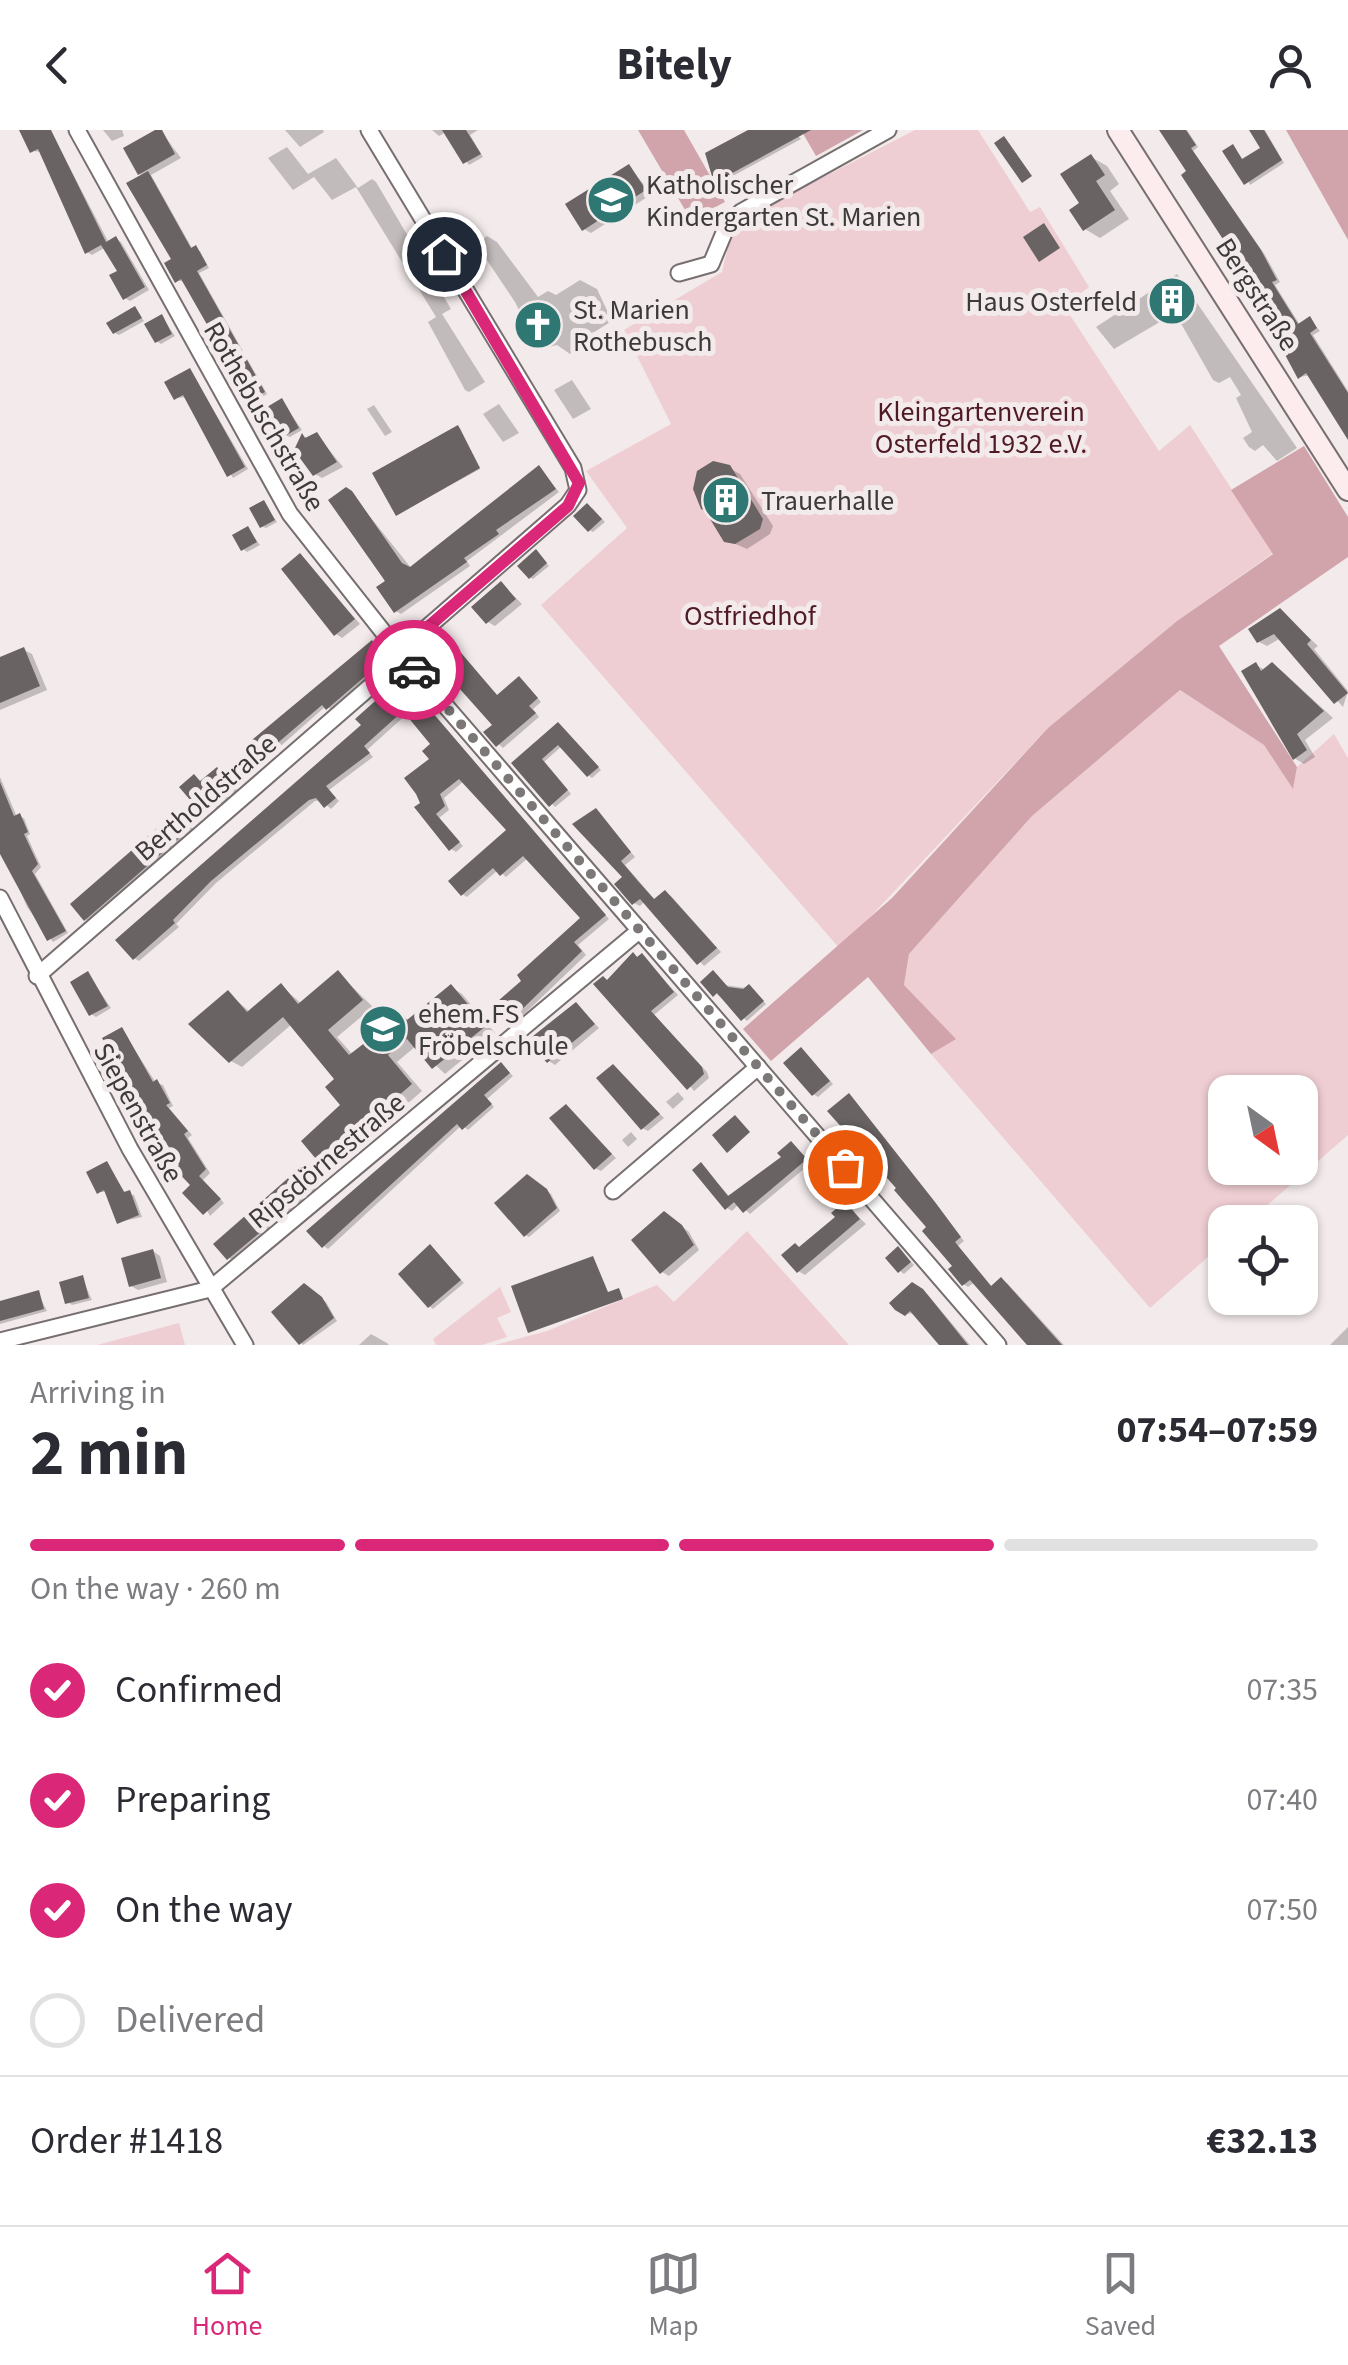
<!DOCTYPE html>
<meta charset="utf-8">
<style>
:root{--surface:#fff;--page:#f7f7f7;--text:#2b2b33;--muted:#7c7c81;--line:#e1e1e2;--accent:#db2777}
body{margin:0;font-family:"Source Sans 3",sans-serif;background:var(--page);color:var(--text);height:100vh;display:flex;flex-direction:column;font-size:38px;white-space:nowrap}
*{box-sizing:border-box;margin:0}
p{font-size:32px;color:var(--muted)}
.icon{flex:none;width:55px;height:55px;fill:none;stroke:currentColor;stroke-width:2;stroke-linecap:round;stroke-linejoin:round}
.map{position:relative;height:1215px;overflow:hidden}
.panel{display:flex;flex-direction:column;background:var(--surface);flex:1}
.panel>*{flex:none}
.needle{width:65px;rotate:147deg}
.buttons{position:absolute;left:1208px;top:945px;display:grid;gap:20px}
.buttons a{display:grid;place-items:center;width:110px;height:110px;border-radius:20px;background:var(--surface);box-shadow:0 2px 8px #0004;font-size:50px}
.pin{position:absolute;display:grid;place-items:center;width:85px;height:85px;color:#fff;margin:-42px;border:5px solid #fff;border-radius:50%;box-shadow:0 2px 10px #0007}
.courier{position:absolute;display:grid;place-items:center;width:100px;height:100px;margin:-50px;border:8px solid #db2777;border-radius:50%;background:#fff;color:#222;box-shadow:0 2px 12px #0007}
.overview em{font-style:normal;font-weight:700}
.overview div{display:flex;flex-direction:column-reverse}
.overview{display:flex;align-items:center;justify-content:space-between;height:170px;padding:0 30px}
h1{font-size:65px;font-weight:700;line-height:75px}
.bar{display:grid;grid-template-columns:repeat(4,1fr);gap:15px 10px;align-content:center;height:120px;padding:0 30px}
.bar i{height:12px;border-radius:8px;background:var(--line)}
.bar .current{background:var(--accent)}
.bar p{grid-column:span 4}
.line{display:flex;align-items:center;gap:25px;padding:0 30px;border-top:2px solid var(--line)}
.line div{flex:1}
ol{padding:0 30px;list-style:none}
li{display:flex;align-items:center;gap:30px;height:110px}
li p{margin-inline-start:auto}
li .icon{padding:10px;border-radius:50%;background:var(--accent);color:#fff;stroke-width:4}
li:last-child{color:var(--muted)}
li i{width:55px;height:55px;border:5px solid var(--line);border-radius:50%}
header{display:flex;justify-content:space-between;align-items:center;height:130px;padding:0 30px;background:var(--surface);font-size:45px;font-weight:700}
.menu{display:flex;justify-content:space-around;align-items:center;height:140px;border-top:2px solid var(--line);background:var(--surface);font-size:28px;color:var(--muted)}
.menu a{display:grid;justify-items:center;gap:5px}
.menu .current{color:var(--accent)}
.map>svg:first-child{display:block}
</style>
<header><svg class="icon" aria-label="back" viewBox="0 0 24 24"><path d="M15 5l-7 7 7 7"/></svg>Bitely<svg class="icon" aria-label="person" viewBox="0 0 24 24"><circle cx="12" cy="8" r="4"/><path d="M4 21q1-7 8-7t8 7"/></svg></header>
<div class="map">
<svg width="1348" height="1215" viewBox="0 0 1348 1215">
<rect width="100%" height="100%" fill="#f3eaeb"/>
<g fill="#eeced2" fill-rule="evenodd">
<polygon points="915,0 978,0 1030,82 1040,77 1089,157 1064,176 1159,321 1190,295 1273,423 1177,491 1048,598 840,819 541,475 627,398 586,341 671,294 624,200 722,142 730,108 748,86"/>
<path d="M1180,560l84,55 29,43 4,-21 37,-33 14,24v377l-100,87h-23v20l-75,66 -219,-254 24,-15 -51,-54 5,-31 123,-138zM1225,962h75v76h-75z"/>
<polygon points="747,1101 849,1215 495,1215 547,1201 657,1155 674,1172"/>
<polygon points="500,1157 511,1182 497,1188 507,1207 482,1215 436,1215 433,1209"/>
<polygon points="179,1193 185,1215 97,1215"/>
</g>
<g fill="#d0a4aa">
<polygon points="638,0 684,0 725,72 691,90"/>
<polygon points="801,0 863,0 816,26"/>
<polygon points="1286,0 1348,0 1348,110"/>
<polygon points="1304,316 1348,387 1348,427 1219,516 1297,637 1293,659 1264,615 1180,560 1032,686 909,824 904,855 956,909 931,924 868,847 771,931 743,899 892,768 1048,598 1177,491 1273,424 1231,360"/>
</g>
<g fill="#0003">
<polygon points="20,0 50,0 109,113 116,109 121,112 149,160 130,171 125,168 120,142 106,117 92,125 87,122 42,22 32,21"/>
<polygon points="103,0 122,0 124,6 112,11"/>
<polygon points="160,0 181,28 151,45 193,120 200,121 209,138 199,143 267,264 256,271 185,151 176,151 174,130 140,43"/>
<polygon points="285,0 323,0 324,2 300,17"/>
<polygon points="432,0 478,0 470,5 483,27 469,35 446,2 439,6"/>
<polygon points="752,0 793,0 801,9 720,53 716,51"/>
<polygon points="1162,0 1187,0 1198,17 1193,21 1265,125 1280,152 1275,155 1300,195 1310,189 1320,201 1313,205 1348,261 1348,305 1310,245 1300,247 1266,194 1248,143"/>
<polygon points="1252,0 1265,0 1284,33 1250,55 1233,17 1244,31 1263,18"/>
<polygon points="287,17 308,44 336,28 358,58 372,49 376,52 451,179 442,184 485,252 469,262 465,260 428,192 436,187 356,57 332,70 314,47 293,60 268,28"/>
<polygon points="1091,27 1107,36 1119,54 1110,61 1129,89 1100,108 1085,99 1083,74"/>
<polygon points="629,37 652,64 591,103 584,99"/>
<polygon points="487,106 497,112 538,167 548,161 556,165 580,150 597,159 612,191 583,209 586,214 570,224 557,215 541,219 531,214 522,202 526,194 515,172 476,114"/>
<polygon points="1177,144 1297,318 1277,331 1263,315 1255,321 1249,317 1243,308 1252,302 1236,268 1241,265 1230,247 1219,253 1213,250 1175,183 1114,219 1096,197"/>
<polygon points="135,179 144,191 119,205 115,203"/>
<polygon points="162,187 175,206 161,214 156,211"/>
<polygon points="190,240 248,339 233,348 187,267 176,268"/>
<polygon points="572,250 591,279 573,289 554,260"/>
<polygon points="282,271 302,300 290,307 285,305"/>
<polygon points="499,274 519,303 503,312 483,284"/>
<polygon points="374,275 392,302 385,306 367,279"/>
<polygon points="460,298 480,339 398,384"/>
<polygon points="317,305 343,337 322,348 315,344 303,306 309,309"/>
<polygon points="539,338 559,362 467,431 470,436 401,484 396,481 351,363 412,439"/>
<polygon points="729,338 740,344 773,396 770,404 747,419 726,410"/>
<polygon points="264,373 277,392 266,398 261,396"/>
<polygon points="592,378 605,392 593,402 589,400"/>
<polygon points="248,399 260,415 247,422 243,419"/>
<polygon points="539,424 549,436 533,449 530,447"/>
<polygon points="300,426 360,494 342,508 336,504"/>
<polygon points="502,454 522,474 495,496 488,492"/>
<polygon points="1280,481 1318,516 1314,519 1348,561 1343,577 1281,508 1267,516 1259,512"/>
<polygon points="445,507 499,567 524,552 541,572 533,579 539,587 503,618 487,603 496,595"/>
<polygon points="372,513 387,533 332,580 326,576 266,629 261,626"/>
<polygon points="24,520 32,524 47,560 0,580 0,530"/>
<polygon points="1256,535 1265,540 1272,535 1282,541 1333,588 1305,610 1315,627 1304,634 1294,628"/>
<polygon points="407,553 609,789 578,815 586,825 519,889 514,886 583,788 528,728 506,747 498,740 467,767 462,764 510,700 464,651 444,668 449,680 439,688 463,716 456,722 451,719 423,674 434,614 408,583 367,620 373,627 329,660 339,671 331,679 321,670 315,671 216,753 176,794 179,797 139,831 134,828"/>
<polygon points="563,598 601,640 592,648 588,645 562,616 544,632 571,664 555,677 515,633"/>
<polygon points="218,640 238,661 218,679 204,666 197,672 193,669 201,653"/>
<polygon points="0,647 17,687 24,688 30,704 27,706 41,737 35,744 68,803 53,812 27,777 0,713"/>
<polygon points="596,681 635,727 625,735 656,771 666,763 671,766 721,822 704,836 645,771 640,776 634,773"/>
<polygon points="182,686 194,700 89,791 85,789"/>
<polygon points="642,826 678,865 654,885 707,942 709,948 694,961 608,852"/>
<polygon points="338,843 373,877 337,907 353,925 402,887 410,891 451,857 462,864 495,903 445,944 416,916 397,932 422,961 373,1004 368,1001 329,1033 318,1027 343,975 338,950 292,894 242,937 231,931 228,863 250,882 281,856 302,874"/>
<polygon points="88,844 111,878 96,887 91,884"/>
<polygon points="703,852 753,859 766,874 747,891"/>
<polygon points="576,875 599,898 555,935 549,931"/>
<polygon points="122,900 156,953 163,955 173,976 169,978 192,1005 188,1008 210,1043 203,1050 224,1073 210,1086 173,1017"/>
<polygon points="805,923 833,954 818,967 813,964"/>
<polygon points="502,935 513,946 487,969 494,977 468,1000 462,995 328,1119 324,1116"/>
<polygon points="613,937 664,988 648,1001 642,998"/>
<polygon points="678,962 684,969 673,979 666,972"/>
<polygon points="850,966 964,1111 958,1116 993,1158 1007,1153 1064,1215 1031,1215 975,1152 968,1157 963,1154 930,1098 831,982"/>
<polygon points="566,977 616,1028 601,1041 595,1038"/>
<polygon points="631,1002 637,1009 628,1017 622,1010"/>
<polygon points="791,1014 811,1033 750,1084 739,1074 732,1081 727,1078 701,1035 730,1067 784,1027"/>
<polygon points="107,1034 126,1064 134,1065 142,1087 119,1092 107,1062 99,1062"/>
<polygon points="308,1041 321,1057 233,1130 229,1128"/>
<polygon points="532,1049 551,1064 560,1081 529,1107 525,1105"/>
<polygon points="845,1074 866,1094 805,1145 798,1141 801,1119 838,1087"/>
<polygon points="672,1088 689,1102 699,1120 669,1146 662,1142"/>
<polygon points="434,1120 464,1153 433,1179 429,1176"/>
<polygon points="153,1121 160,1126 167,1152 138,1160 131,1156"/>
<polygon points="902,1122 914,1135 904,1144 900,1141"/>
<polygon points="82,1148 92,1170 72,1175 68,1172"/>
<polygon points="913,1155 928,1165 970,1215 942,1215 915,1183 906,1184"/>
<polygon points="309,1159 326,1172 337,1191 303,1215 274,1183"/>
<polygon points="38,1163 47,1181 0,1194 0,1173"/>
<polygon points="1348,1197 1348,1215 1330,1215"/>
<polygon points="371,1204 387,1213 389,1215 359,1215"/>
</g>
<g fill="#6a6363">
<polygon points="19,0 51,0 106,112 116,106 145,157 123,170 109,145 117,141 101,115 85,124 38,19 30,23"/>
<polygon points="155,0 162,0 175,24 138,45 123,18"/>
<polygon points="442,0 466,0 481,24 463,34"/>
<polygon points="748,0 811,0 714,53 705,23"/>
<polygon points="1159,0 1186,0 1196,15 1191,18 1261,120 1277,150 1272,152 1298,194 1310,186 1317,198 1310,203 1348,263 1348,310 1306,243 1298,249 1268,193 1264,195 1234,149 1245,143 1181,45 1186,41"/>
<polygon points="1249,0 1264,0 1282,30 1244,55 1222,21 1233,14 1242,29 1260,18"/>
<polygon points="1004,6 1032,46 1022,53 994,13"/>
<polygon points="1091,24 1105,45 1096,51 1115,80 1083,101 1069,80 1079,73 1060,44"/>
<polygon points="629,34 646,60 582,101 565,74"/>
<polygon points="148,41 191,118 196,115 207,135 197,141 265,262 250,270 181,149 175,153 164,133 171,129 126,53"/>
<polygon points="1044,93 1060,118 1039,132 1023,107"/>
<polygon points="135,176 142,188 113,204 106,193"/>
<polygon points="162,184 172,204 155,213 144,194"/>
<polygon points="190,238 245,337 227,347 183,265 174,270 164,252"/>
<polygon points="282,268 299,298 283,307 267,277"/>
<polygon points="458,295 480,338 396,386 372,343"/>
<polygon points="317,302 337,332 313,346 294,320 302,303 305,308"/>
<polygon points="713,331 730,335 763,389 760,399 735,414 724,412 710,389 712,384 701,379 693,359 697,341"/>
<polygon points="539,335 556,359 496,400 499,404 464,428 467,432 394,483 376,457 385,451 328,370 346,357 352,361 402,433 410,437"/>
<polygon points="264,370 275,390 260,398 249,378"/>
<polygon points="587,373 602,389 588,402 573,386"/>
<polygon points="248,396 257,412 241,421 232,405"/>
<polygon points="536,419 547,433 529,449 517,436"/>
<polygon points="300,423 355,489 334,506 281,439"/>
<polygon points="501,451 516,469 486,494 471,477"/>
<polygon points="1280,478 1311,510 1307,514 1348,563 1334,574 1274,504 1257,513 1248,499"/>
<polygon points="445,504 497,565 519,546 538,568 529,576 536,583 496,617 483,602 492,595 426,521"/>
<polygon points="372,510 384,530 326,580 322,575 260,628 247,614"/>
<polygon points="24,517 40,556 0,573 0,527"/>
<polygon points="1256,532 1261,541 1272,532 1324,581 1297,604 1307,620 1293,630 1241,541"/>
<polygon points="402,547 606,785 574,812 582,821 513,888 498,871 521,851 517,845 580,788 523,726 500,746 493,738 461,766 448,751 506,700 459,649 440,664 445,676 436,684 460,712 449,721 414,677 420,673 416,664 404,648 429,629 422,621 430,614 403,581 364,616 370,623 326,656 336,668 324,678 316,668 309,670 211,751 173,790 175,793 133,830 115,810 361,595 355,589"/>
<polygon points="558,592 599,637 587,647 558,615 542,629 568,660 549,677 511,633"/>
<polygon points="217,637 235,658 212,678 200,664 191,671 179,657 194,644 200,651"/>
<polygon points="0,652 14,686 20,683 28,702 24,704 38,734 32,741 66,801 47,811 0,724"/>
<polygon points="596,678 631,722 621,731 638,751 654,769 665,760 717,818 697,835 640,769 632,775 614,754 622,747 572,694"/>
<polygon points="178,680 192,697 84,791 70,774"/>
<polygon points="633,822 637,827 642,823 674,862 651,881 702,937 704,944 687,960 593,854 603,846 607,850"/>
<polygon points="338,840 363,870 328,900 349,925 402,884 407,890 451,854 486,896 432,939 407,909 388,925 412,954 360,999 356,995 316,1029 301,1011 340,975 325,957 334,949 283,887 229,933 188,894 228,860 247,882 281,853 298,874"/>
<polygon points="713,840 728,857 743,859 749,854 764,871 741,891 717,863 713,867 700,852"/>
<polygon points="88,841 108,876 89,886 70,852"/>
<polygon points="576,872 595,894 547,933 528,910"/>
<polygon points="122,897 153,952 157,949 170,973 166,975 188,1001 184,1004 206,1039 199,1046 221,1069 203,1085 182,1063 190,1055 175,1039 179,1035 166,1020 169,1017 155,1001 102,908"/>
<polygon points="801,917 830,951 812,966 783,933"/>
<polygon points="501,932 510,943 484,965 492,974 462,1000 457,994 322,1118 306,1101"/>
<polygon points="613,934 660,984 641,1000 596,948"/>
<polygon points="849,963 935,1072 961,1107 955,1112 991,1156 1001,1147 1062,1215 1027,1215 970,1150 962,1156 948,1139 952,1136 922,1101 926,1097 894,1060 896,1058 827,981"/>
<polygon points="566,974 612,1024 594,1040 549,988"/>
<polygon points="735,985 750,1002 727,1023 712,1005"/>
<polygon points="791,1011 807,1029 743,1083 729,1066 734,1072 725,1080 692,1040 701,1032 728,1066 781,1027 777,1023"/>
<polygon points="107,1031 124,1062 130,1060 139,1085 117,1094 104,1060 97,1064 86,1042"/>
<polygon points="303,1035 319,1053 227,1130 213,1114"/>
<polygon points="527,1044 547,1059 557,1078 524,1107 494,1073"/>
<polygon points="845,1071 860,1089 797,1143 781,1125 795,1113 799,1117 835,1087 831,1083"/>
<polygon points="664,1081 682,1095 694,1115 660,1144 631,1110"/>
<polygon points="430,1114 461,1150 428,1178 398,1144"/>
<polygon points="898,1116 911,1132 898,1143 885,1128"/>
<polygon points="153,1119 161,1148 129,1157 121,1128"/>
<polygon points="593,1126 608,1162 619,1158 623,1169 528,1203 511,1156"/>
<polygon points="83,1145 89,1168 65,1174 59,1152"/>
<polygon points="912,1152 923,1159 968,1215 939,1215 910,1181 905,1186 895,1180 889,1173"/>
<polygon points="304,1153 322,1167 334,1188 299,1215 271,1182"/>
<polygon points="39,1160 44,1179 0,1191 0,1171"/>
</g>
<g fill="none" stroke-linecap="round" stroke-linejoin="round">
<g stroke="#766e6f" stroke-width="19">
<g id="street">
<polyline points="77,0 290,384 399,522 998,1215"/>
<polyline points="679,143 711,134 726,98 741,82 888,0"/>
<polyline points="0,768 130,1019 245,1215"/>
<polyline points="37,846 394,536 399,522 568,375 578,360 573,338 369,0"/>
<polyline points="613,1061 758,937"/>
<polyline points="0,1211 210,1159 640,800"/>
</g>
</g>
<g stroke="#766e6f" stroke-width="24">
<polyline id="secondary" points="1118,0 1348,360"/>
</g>
<use href="#street" stroke="#fff" stroke-width="15"/>
<use href="#secondary" stroke="#fceced" stroke-width="20"/>
</g>
<g fill="none" stroke-linecap="round" stroke-linejoin="round">
<polyline stroke="#7d7878" stroke-width="10" stroke-dasharray="0 18" points="414,540 845,1037"/>
<polyline stroke="#db2777" stroke-width="12" points="414,540 399,522 568,376 579,353 444,124"/>
</g>
<defs>
<g id="school-disc" transform="scale(2.5)"><circle r="9.5" fill="#2e7773" stroke="#f3eaeb"/><path d="M0-5L7-2L0 1L-7-2ZM-4 1L0 2.5L4 1V4Q0 6-4 4Z" fill="#fff"/></g>
<g id="building-disc" transform="scale(2.5)"><circle r="9.5" fill="#2e7773" stroke="#f3eaeb"/><path d="M-4-6H4V6H1V3H-1V6H-4ZM-2.5-4.3h1.7v1.8h-1.7ZM.8-4.3h1.7v1.8H.8ZM-2.5-1h1.7V.8h-1.7ZM.8-1h1.7V.8H.8Z" fill="#fff"/></g>
<g id="church-disc" transform="scale(2.5)"><circle r="9.5" fill="#2e7773" stroke="#f3eaeb"/><path d="M-1.2-6h2.4v3.5h3.3v2.4h-3.3V6h-2.4V-.1h-3.3v-2.4h3.3Z" fill="#fff"/></g>
</defs>
<g fill-rule="evenodd">
<use href="#school-disc" x="611" y="70"/>
<use href="#building-disc" x="1172" y="171"/>
<use href="#church-disc" x="538" y="195"/>
<use href="#building-disc" x="726" y="370"/>
<use href="#school-disc" x="383" y="899"/>
</g>
<g text-anchor="middle" stroke-width="10" stroke-linejoin="round" paint-order="stroke">
<g font-size="28" fill="#3d3a3a" stroke="#f3eaeb" text-anchor="start">
<text x="646" y="64">Katholischer<tspan x="646" dy="32">Kindergarten St. Marien</tspan></text>
<text x="1137" y="181" text-anchor="end">Haus Osterfeld</text>
<text x="573" y="189">St. Marien<tspan x="573" dy="32">Rothebusch</tspan></text>
<text x="761" y="380">Trauerhalle</text>
<text x="418" y="893">ehem.FS<tspan x="418" dy="32">Fröbelschule</tspan></text>
</g>
<g font-size="28" fill="#3d3a3a" stroke="#f3eaeb">
<text transform="translate(1258 164) rotate(57)" y="10">Bergstraße</text>
<text transform="translate(265 286) rotate(60)" y="10">Rothebuschstraße</text>
<text transform="translate(205 667) rotate(-41)" y="10">Bertholdstraße</text>
<text transform="translate(139 982) rotate(61)" y="10">Siepenstraße</text>
<text transform="translate(326 1030) rotate(-40)" y="10">Ripsdörnestraße</text>
</g>
<g font-size="28" fill="#4f1925" stroke="#f3eaeb">
<text x="981" y="291">Kleingartenverein<tspan x="981" dy="32">Osterfeld 1932 e.V.</tspan></text>
<text x="750" y="495">Ostfriedhof</text>
</g>
</g>
</svg>
<div class="buttons">
<a><svg class="needle" viewBox="-14 -14 28 28"><path d="M0-13l5 13h-10z" fill="#e53935"/><path d="M0 13l5-13h-10z" fill="#7c7c81"/></svg></a>
<a><svg class="icon" aria-label="locate" viewBox="0 0 24 24"><circle cx="12" cy="12" r="6"/><path d="M12 2v4M12 18v4M2 12h4M18 12h4"/></svg></a>
</div>
<div class="pin" style="left:845px;top:1037px;background:#ea580c"><svg class="icon" aria-label="bag" viewBox="0 0 24 24"><path d="M5 8h14l-1 12H6zM9 8a3 3 0 0 1 6 0"/></svg></div>
<div class="pin" style="left:444px;top:124px;background:#1f2937"><svg class="icon" aria-label="home" viewBox="0 0 24 24"><path d="M3 11l9-7 9 7M6 9v11h12V9"/></svg></div>
<div class="courier" style="left:414px;top:540px"><svg class="icon" aria-label="car" viewBox="0 0 24 24"><path d="M5 17H2v-5l4-1 3-4h7l3 4 3 1v5h-3M9 17h6M6 11h13"/><circle cx="7" cy="17" r="2"/><circle cx="17" cy="17" r="2"/></svg></div>
</div>
<section class="panel">
<div class="overview"><div><h1>2 min</h1><p>Arriving in</p></div><em>07:54–07:59</em></div>
<div class="bar"><i class="current"></i><i class="current"></i><i class="current"></i><i></i><p>On the way · 260 m</p></div>
<ol>
<li><svg class="icon" aria-label="check" viewBox="0 0 24 24"><path d="M5 12l5 5 9-10"/></svg>Confirmed<p>07:35</p></li>
<li><svg class="icon" aria-label="check" viewBox="0 0 24 24"><path d="M5 12l5 5 9-10"/></svg>Preparing<p>07:40</p></li>
<li><svg class="icon" aria-label="check" viewBox="0 0 24 24"><path d="M5 12l5 5 9-10"/></svg>On the way<p>07:50</p></li>
<li><i></i>Delivered</li>
</ol>
<div class="line" style="height:130px"><div>Order #1418</div><b>€32.13</b></div>
</section>
<nav class="menu">
<a class="current"><svg class="icon" aria-label="home" viewBox="0 0 24 24"><path d="M3 11l9-7 9 7M6 9v11h12V9"/></svg>Home</a>
<a><svg class="icon" aria-label="map" viewBox="0 0 24 24"><path d="M3 6l6-2 6 2 6-2v14l-6 2-6-2-6 2zM9 4v14M15 6v14"/></svg>Map</a>
<a><svg class="icon" aria-label="saved" viewBox="0 0 24 24"><path d="M7 4h10v16l-5-4-5 4z"/></svg>Saved</a>
</nav>
